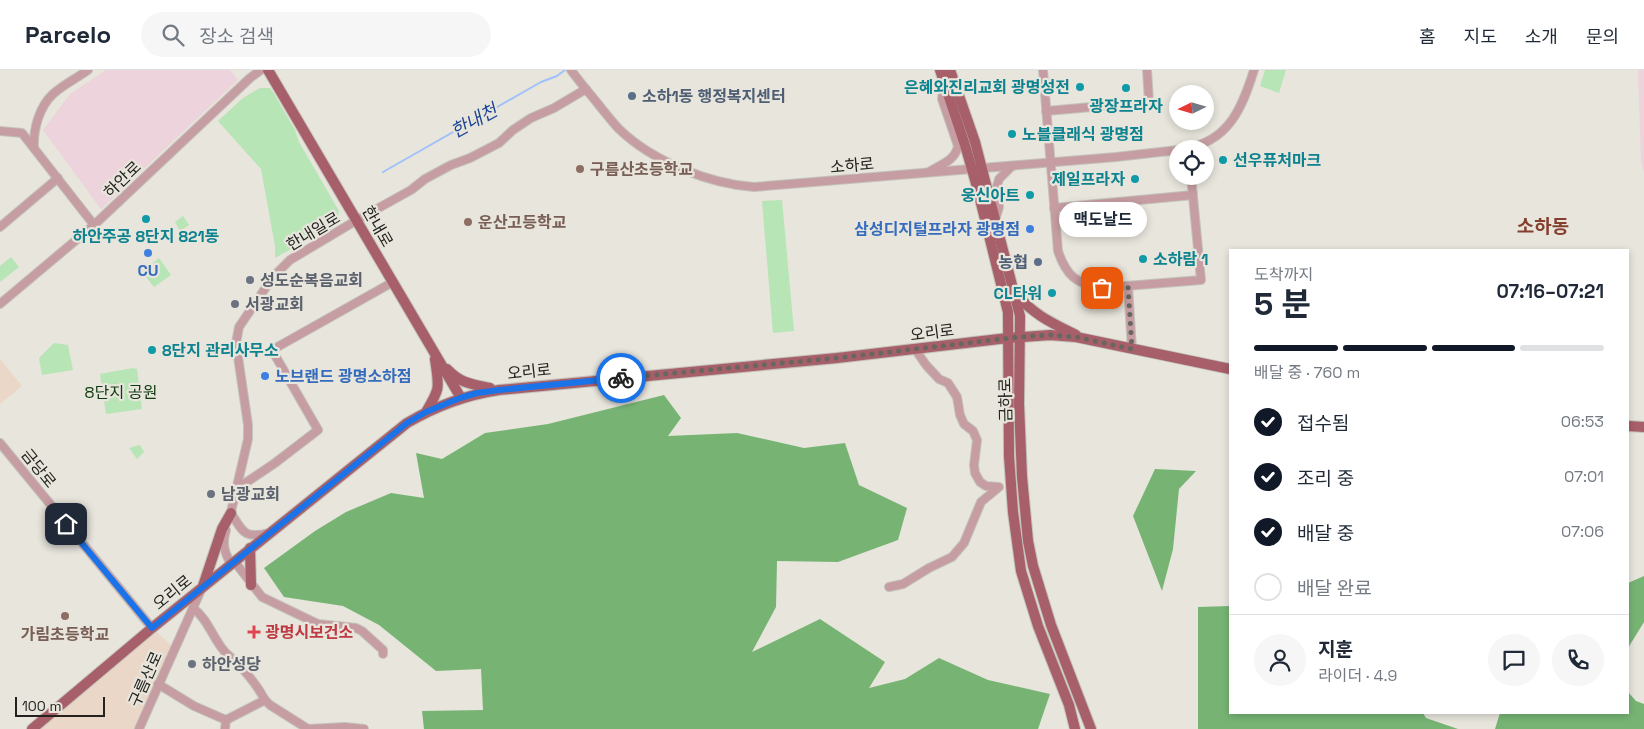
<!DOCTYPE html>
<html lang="ko">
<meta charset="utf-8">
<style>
:root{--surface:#fff;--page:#f6f6f7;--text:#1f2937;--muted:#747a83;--line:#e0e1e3;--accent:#111827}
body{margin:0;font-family:"Space Grotesk","Noto Sans KR",sans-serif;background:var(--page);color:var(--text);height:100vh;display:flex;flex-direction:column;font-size:19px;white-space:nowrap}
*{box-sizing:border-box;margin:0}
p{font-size:16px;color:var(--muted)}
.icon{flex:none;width:28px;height:28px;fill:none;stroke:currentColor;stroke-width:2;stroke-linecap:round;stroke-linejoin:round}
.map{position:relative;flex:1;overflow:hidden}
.details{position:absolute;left:1229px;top:179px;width:400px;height:465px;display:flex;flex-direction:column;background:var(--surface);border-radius:0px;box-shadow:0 2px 8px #0003}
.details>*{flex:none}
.needle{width:32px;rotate:265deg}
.tools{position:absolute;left:1169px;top:15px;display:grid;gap:10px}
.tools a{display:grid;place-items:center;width:45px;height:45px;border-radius:50%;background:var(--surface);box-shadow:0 2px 8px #0003;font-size:25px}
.scale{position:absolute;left:15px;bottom:12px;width:90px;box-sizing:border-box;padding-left:5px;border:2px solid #23221f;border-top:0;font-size:14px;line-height:18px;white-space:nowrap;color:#23221f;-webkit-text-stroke:4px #e7e5dc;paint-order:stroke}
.pin{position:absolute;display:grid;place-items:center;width:42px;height:42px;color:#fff;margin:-21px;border-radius:10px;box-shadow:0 2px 8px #0006}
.courier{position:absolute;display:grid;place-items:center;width:50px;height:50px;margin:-25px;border:4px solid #1a73e8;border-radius:50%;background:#fff;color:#222;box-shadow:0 1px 6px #0007}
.bubble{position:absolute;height:35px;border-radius:18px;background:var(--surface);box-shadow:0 2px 8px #0003;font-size:16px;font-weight:700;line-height:35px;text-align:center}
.head em{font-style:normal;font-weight:700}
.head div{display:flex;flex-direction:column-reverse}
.head{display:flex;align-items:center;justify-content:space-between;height:85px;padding:0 25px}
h1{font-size:32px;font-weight:700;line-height:38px}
.bar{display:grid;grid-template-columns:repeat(4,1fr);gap:8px 5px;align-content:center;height:60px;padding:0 25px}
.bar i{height:6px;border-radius:4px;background:var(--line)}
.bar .selected{background:var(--accent)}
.bar p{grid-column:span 4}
.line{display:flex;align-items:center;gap:12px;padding:0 25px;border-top:1px solid var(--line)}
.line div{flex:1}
.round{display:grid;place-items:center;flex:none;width:52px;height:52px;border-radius:26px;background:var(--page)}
ol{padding:0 25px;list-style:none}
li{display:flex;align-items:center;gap:15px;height:55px}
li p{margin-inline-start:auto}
li .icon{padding:5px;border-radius:50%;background:var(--accent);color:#fff;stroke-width:4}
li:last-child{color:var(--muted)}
li i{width:28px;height:28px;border:2px solid var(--line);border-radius:50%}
header{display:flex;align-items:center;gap:30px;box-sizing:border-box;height:70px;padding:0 25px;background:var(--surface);border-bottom:1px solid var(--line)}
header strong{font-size:24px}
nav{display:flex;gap:28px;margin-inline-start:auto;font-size:18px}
.search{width:350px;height:45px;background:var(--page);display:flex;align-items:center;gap:12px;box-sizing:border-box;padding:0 18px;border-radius:28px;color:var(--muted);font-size:19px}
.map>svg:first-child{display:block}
</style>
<header>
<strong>Parcelo</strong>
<div class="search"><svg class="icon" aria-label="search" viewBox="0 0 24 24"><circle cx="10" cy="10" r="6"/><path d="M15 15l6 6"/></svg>장소 검색</div>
<nav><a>홈</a><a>지도</a><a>소개</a><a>문의</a></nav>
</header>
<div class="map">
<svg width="1644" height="659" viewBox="0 0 1644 659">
<rect width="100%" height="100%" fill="#e7e5dc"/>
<g fill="#ead7c7">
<polygon points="0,289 22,316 0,334"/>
<polygon points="152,558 174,578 139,659 32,659"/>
</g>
<g fill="#edd3db">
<polygon points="106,0 230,0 238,10 101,139 43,60 70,24"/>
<polygon points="1638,0 1644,0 1644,103 1641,92"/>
</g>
<g fill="#b7e5b5">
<polygon points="1265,0 1286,0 1279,23 1260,16"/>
<polygon points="260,18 270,18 273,22 295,60 299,72 339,141 337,153 275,188 275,176 261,99 218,51 243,28"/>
<polygon points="782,130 794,261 773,263 762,131"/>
<polygon points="183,146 189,155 180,161 175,152"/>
<polygon points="11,187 19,197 0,212 0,196"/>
<polygon points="159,188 171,205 154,217 142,202"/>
<polygon points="54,273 68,275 73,300 42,305 39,288"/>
<polygon points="133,298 137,299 142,339 106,344 100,304"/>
<polygon points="140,375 144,382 137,389 129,378"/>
</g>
<g fill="#77b474">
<polygon points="664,325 681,348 668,366 737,363 804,378 845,373 859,415 907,438 898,470 838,492 777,491 776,537 752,582 820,549 885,592 869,618 905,609 939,588 988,610 1050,624 1038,659 424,659 422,641 483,640 481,599 436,601 379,555 343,536 284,527 264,498 315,461 346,442 391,423 424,428 416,383 442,389 485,363 548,354"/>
<polygon points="1155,399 1196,401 1179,419 1173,479 1162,521 1133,446"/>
<polygon points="1644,506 1644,552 1628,578 1628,513"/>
<polygon points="1230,536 1230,642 1423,643 1426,648 1458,659 1198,659 1198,537"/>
<polygon points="1628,622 1636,631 1644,634 1644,659 1495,659 1500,643 1628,642"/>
</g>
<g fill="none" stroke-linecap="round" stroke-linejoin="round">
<polyline stroke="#a1c1fa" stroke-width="2" points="383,102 541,12 557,6 565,0"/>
<g stroke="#c4c2ba" stroke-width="10">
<g id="minor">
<path d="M571,0c10,14 21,26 31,39 6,7 11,14 17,20 33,32 90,55 135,58l362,-30 62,-7"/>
<path d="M1043,0l15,181c8,24 18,33 43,37l100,-8 -10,-104"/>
<polyline points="1046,41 1149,32 1147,0"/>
<polyline points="0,61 22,63 94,155"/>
<path d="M34,78c-1,-18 5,-41 19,-54 10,-9 24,-16 35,-24"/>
<path d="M1183,79c46,-7 59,-41 71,-79"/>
<path d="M929,102c12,-8 26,-11 29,-26l-16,-47 2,-15"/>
<polyline points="1054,138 1193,125"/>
<polyline points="995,150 999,137 997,116 999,109 1012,96"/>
<polyline points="0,157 58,108"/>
<polyline points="1128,216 1132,279"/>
<polyline points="0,234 94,155 250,8 261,0"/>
<polyline points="0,373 152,558"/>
<polyline points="238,418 275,393 318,360 272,280 393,212"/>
<path d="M231,443c12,19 13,26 38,20"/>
<polyline points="230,446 248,369 248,355 236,273 239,257 273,207 290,190 357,150 411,120 425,109 451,95 470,88 499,73 513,60 531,48 554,38 586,19"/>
<path d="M226,460c-4,13 -2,22 5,34"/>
<polyline points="234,491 262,527 318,554 356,558 362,561 383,580 383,584"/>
<polyline points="889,517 903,514 929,498 952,487 964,473 981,432 999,417 986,416 980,412 975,403 974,395 977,370 973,361 964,354 960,345 957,327 948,313 939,309 926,295 915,279"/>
<path d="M193,538c15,11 20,31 32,44 4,4 8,7 12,11 11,11 21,24 28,37l-39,20"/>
<polyline points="158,614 194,636 226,650 225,659"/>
<polyline points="265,630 270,635 308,659 345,657 364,659"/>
<polyline points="139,659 201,520"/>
</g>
</g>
<g stroke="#c4c2ba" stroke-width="12">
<g id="major">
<polyline points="268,0 461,328"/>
<polyline points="940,0 965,75 977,117 1008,242 1009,386 1013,442 1021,501 1038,556 1069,635 1075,659"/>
<polyline points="950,0 975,72 1020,246 1019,334 1022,407 1028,471 1033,496 1051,555 1091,659"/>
<path d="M1015,223c19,22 35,29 61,42"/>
<path d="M447,299c14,15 25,15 43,19"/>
<path d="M426,342c15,-25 13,-24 9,-53"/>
<polyline points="1628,356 1644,357"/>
<polyline points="250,478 251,515"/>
<polyline points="203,516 222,459 231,443"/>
<path d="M32,659l120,-101 255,-205c29,-17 58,-28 92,-33l338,-32 171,-20 42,-3 26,2 154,32"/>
</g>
</g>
<use href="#minor" stroke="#c69da2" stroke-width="8"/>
<use href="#major" stroke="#a75f6a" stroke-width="10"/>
</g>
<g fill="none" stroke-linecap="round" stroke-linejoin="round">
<polyline stroke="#686661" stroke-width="5" stroke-dasharray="0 9" points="621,308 837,288 1019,267 1050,265 1076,267 1132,279 1128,216 1102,218"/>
<polyline stroke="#1a73e8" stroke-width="6" points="66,454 152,558 407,353 426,342 460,328 477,323 499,320 621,308"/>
</g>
<g fill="#0f9aa8" stroke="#e7e5dc" stroke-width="2">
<circle cx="1080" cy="17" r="5"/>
<circle cx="1126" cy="18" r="5"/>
<circle cx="1012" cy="64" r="5"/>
<circle cx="1223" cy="90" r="5"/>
<circle cx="1135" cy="109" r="5"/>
<circle cx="1030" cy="125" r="5"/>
<circle cx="146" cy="149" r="5"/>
<circle cx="1143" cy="189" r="5"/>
<circle cx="1052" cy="223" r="5"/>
<circle cx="152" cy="280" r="5"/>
</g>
<g fill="#5c6f8a" stroke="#e7e5dc" stroke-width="2">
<circle cx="632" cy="26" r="5"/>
<circle cx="1038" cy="192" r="5"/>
</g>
<g fill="#8d6e63" stroke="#e7e5dc" stroke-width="2">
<circle cx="580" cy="99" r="5"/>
<circle cx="468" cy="152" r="5"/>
<circle cx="65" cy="546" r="5"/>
</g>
<g fill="#3f7fe0" stroke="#e7e5dc" stroke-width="2">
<circle cx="1030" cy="159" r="5"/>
<circle cx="148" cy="183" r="5"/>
<circle cx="265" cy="306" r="5"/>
</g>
<g fill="#6b7280" stroke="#e7e5dc" stroke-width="2">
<circle cx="250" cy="210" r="5"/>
<circle cx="235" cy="234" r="5"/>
<circle cx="211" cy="424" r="5"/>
<circle cx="192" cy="594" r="5"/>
</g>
<path fill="#e0444e" stroke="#e7e5dc" stroke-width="2" d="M251.5 554.5h5v5h5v5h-5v5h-5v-5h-5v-5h5z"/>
<g text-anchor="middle" stroke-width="4.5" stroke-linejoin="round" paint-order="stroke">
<g font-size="16" font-weight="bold" fill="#0d838f" stroke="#e7e5dc" text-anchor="end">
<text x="1070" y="23">은혜와진리교회 광명성전</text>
<text x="1126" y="42" text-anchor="middle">광장프라자</text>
<text x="1022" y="70" text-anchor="start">노블클래식 광명점</text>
<text x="1233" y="96" text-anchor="start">선우퓨처마크</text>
<text x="1125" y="115">제일프라자</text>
<text x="1020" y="131">웅신아트</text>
<text x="146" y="172" text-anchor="middle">하안주공 8단지 821동</text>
<text x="1153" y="195" text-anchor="start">소하람 1</text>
<text x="1042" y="229">CL타워</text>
<text x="162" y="286" text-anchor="start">8단지 관리사무소</text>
</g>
<g font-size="16" font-weight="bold" fill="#4e5e75" stroke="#e7e5dc" text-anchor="start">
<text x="642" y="32">소하1동 행정복지센터</text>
<text x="1028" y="198" text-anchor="end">농협</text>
</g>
<g font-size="16" fill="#23221f" stroke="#e7e5dc">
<text transform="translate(852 95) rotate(-5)" y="6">소하로</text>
<text transform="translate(122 109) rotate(-44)" y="6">하안로</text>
<text transform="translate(378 156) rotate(60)" y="6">한내로</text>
<text transform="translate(313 161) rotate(-31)" y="6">한내일로</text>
<text transform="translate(932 262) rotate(-7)" y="6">오리로</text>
<text transform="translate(529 301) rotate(-6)" y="6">오리로</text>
<text transform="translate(1005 330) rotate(-91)" y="6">금하로</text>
<text transform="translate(39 398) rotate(51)" y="6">금당로</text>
<text transform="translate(172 522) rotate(-39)" y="6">오리로</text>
<text transform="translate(145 609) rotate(-66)" y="6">구름산로</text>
</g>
<g font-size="16" font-weight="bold" fill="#785e54" stroke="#e7e5dc" text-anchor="start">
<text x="590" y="105">구름산초등학교</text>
<text x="478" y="158">운산고등학교</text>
<text x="65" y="570" text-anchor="middle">가림초등학교</text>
</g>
<g font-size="16" font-weight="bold" fill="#366cbe" stroke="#e7e5dc" text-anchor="end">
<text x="1020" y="165">삼성디지털프라자 광명점</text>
<text x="148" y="206" text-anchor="middle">CU</text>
<text x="275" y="312" text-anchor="start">노브랜드 광명소하점</text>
</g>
<g font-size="16" font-weight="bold" fill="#5b616d" stroke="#e7e5dc" text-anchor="start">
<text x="260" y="216">성도순복음교회</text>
<text x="245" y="240">서광교회</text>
<text x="221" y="430">남광교회</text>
<text x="202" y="600">하안성당</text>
</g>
<g font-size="16" fill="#0f3a0f" stroke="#e7e5dc">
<text x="121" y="328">8단지 공원</text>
</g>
<g font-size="16" font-weight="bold" fill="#be3a42" stroke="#e7e5dc" text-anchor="start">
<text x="265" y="568">광명시보건소</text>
</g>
<g font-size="18" font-style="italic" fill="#1d4696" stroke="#e7e5dc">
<text transform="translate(474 51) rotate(-29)" y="6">한내천</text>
</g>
<g font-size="19" font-weight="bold" fill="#853f2f" stroke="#e7e5dc">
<text x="1543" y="163">소하동</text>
</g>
</g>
</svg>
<div class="tools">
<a><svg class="needle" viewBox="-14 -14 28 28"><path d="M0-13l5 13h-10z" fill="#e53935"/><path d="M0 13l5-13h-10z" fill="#747a83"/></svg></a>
<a><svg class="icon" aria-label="locate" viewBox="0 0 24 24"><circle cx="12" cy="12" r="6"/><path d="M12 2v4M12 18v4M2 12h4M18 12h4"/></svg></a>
</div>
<div class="scale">100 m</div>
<div class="pin" style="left:1102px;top:218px;background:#ea580c"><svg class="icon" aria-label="bag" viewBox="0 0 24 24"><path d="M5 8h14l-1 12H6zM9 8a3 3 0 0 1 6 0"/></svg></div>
<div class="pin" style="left:66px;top:454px;background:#1f2937"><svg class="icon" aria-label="home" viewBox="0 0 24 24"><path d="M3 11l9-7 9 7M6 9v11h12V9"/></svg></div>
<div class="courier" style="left:621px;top:308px"><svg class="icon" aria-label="bike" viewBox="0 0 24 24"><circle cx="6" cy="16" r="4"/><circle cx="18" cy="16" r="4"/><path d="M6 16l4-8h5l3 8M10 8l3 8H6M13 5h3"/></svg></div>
<div class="bubble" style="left:1059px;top:132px;width:88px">맥도날드</div>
<section class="details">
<div class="head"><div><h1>5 분</h1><p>도착까지</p></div><em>07:16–07:21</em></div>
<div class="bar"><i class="selected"></i><i class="selected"></i><i class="selected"></i><i></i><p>배달 중 · 760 m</p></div>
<ol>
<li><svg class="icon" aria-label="check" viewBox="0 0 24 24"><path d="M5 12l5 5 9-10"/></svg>접수됨<p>06:53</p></li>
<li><svg class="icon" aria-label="check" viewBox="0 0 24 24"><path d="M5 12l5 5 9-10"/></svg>조리 중<p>07:01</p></li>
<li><svg class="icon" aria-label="check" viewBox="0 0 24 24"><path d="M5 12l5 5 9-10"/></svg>배달 중<p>07:06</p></li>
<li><i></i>배달 완료</li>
</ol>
<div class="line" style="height:90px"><a class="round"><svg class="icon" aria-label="person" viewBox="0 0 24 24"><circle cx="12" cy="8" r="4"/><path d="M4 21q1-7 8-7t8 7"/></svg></a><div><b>지훈</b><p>라이더 · 4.9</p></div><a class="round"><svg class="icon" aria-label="chat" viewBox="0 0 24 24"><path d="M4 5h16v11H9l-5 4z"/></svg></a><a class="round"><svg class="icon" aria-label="phone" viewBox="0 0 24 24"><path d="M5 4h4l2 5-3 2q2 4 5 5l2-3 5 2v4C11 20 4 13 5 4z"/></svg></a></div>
</section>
</div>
